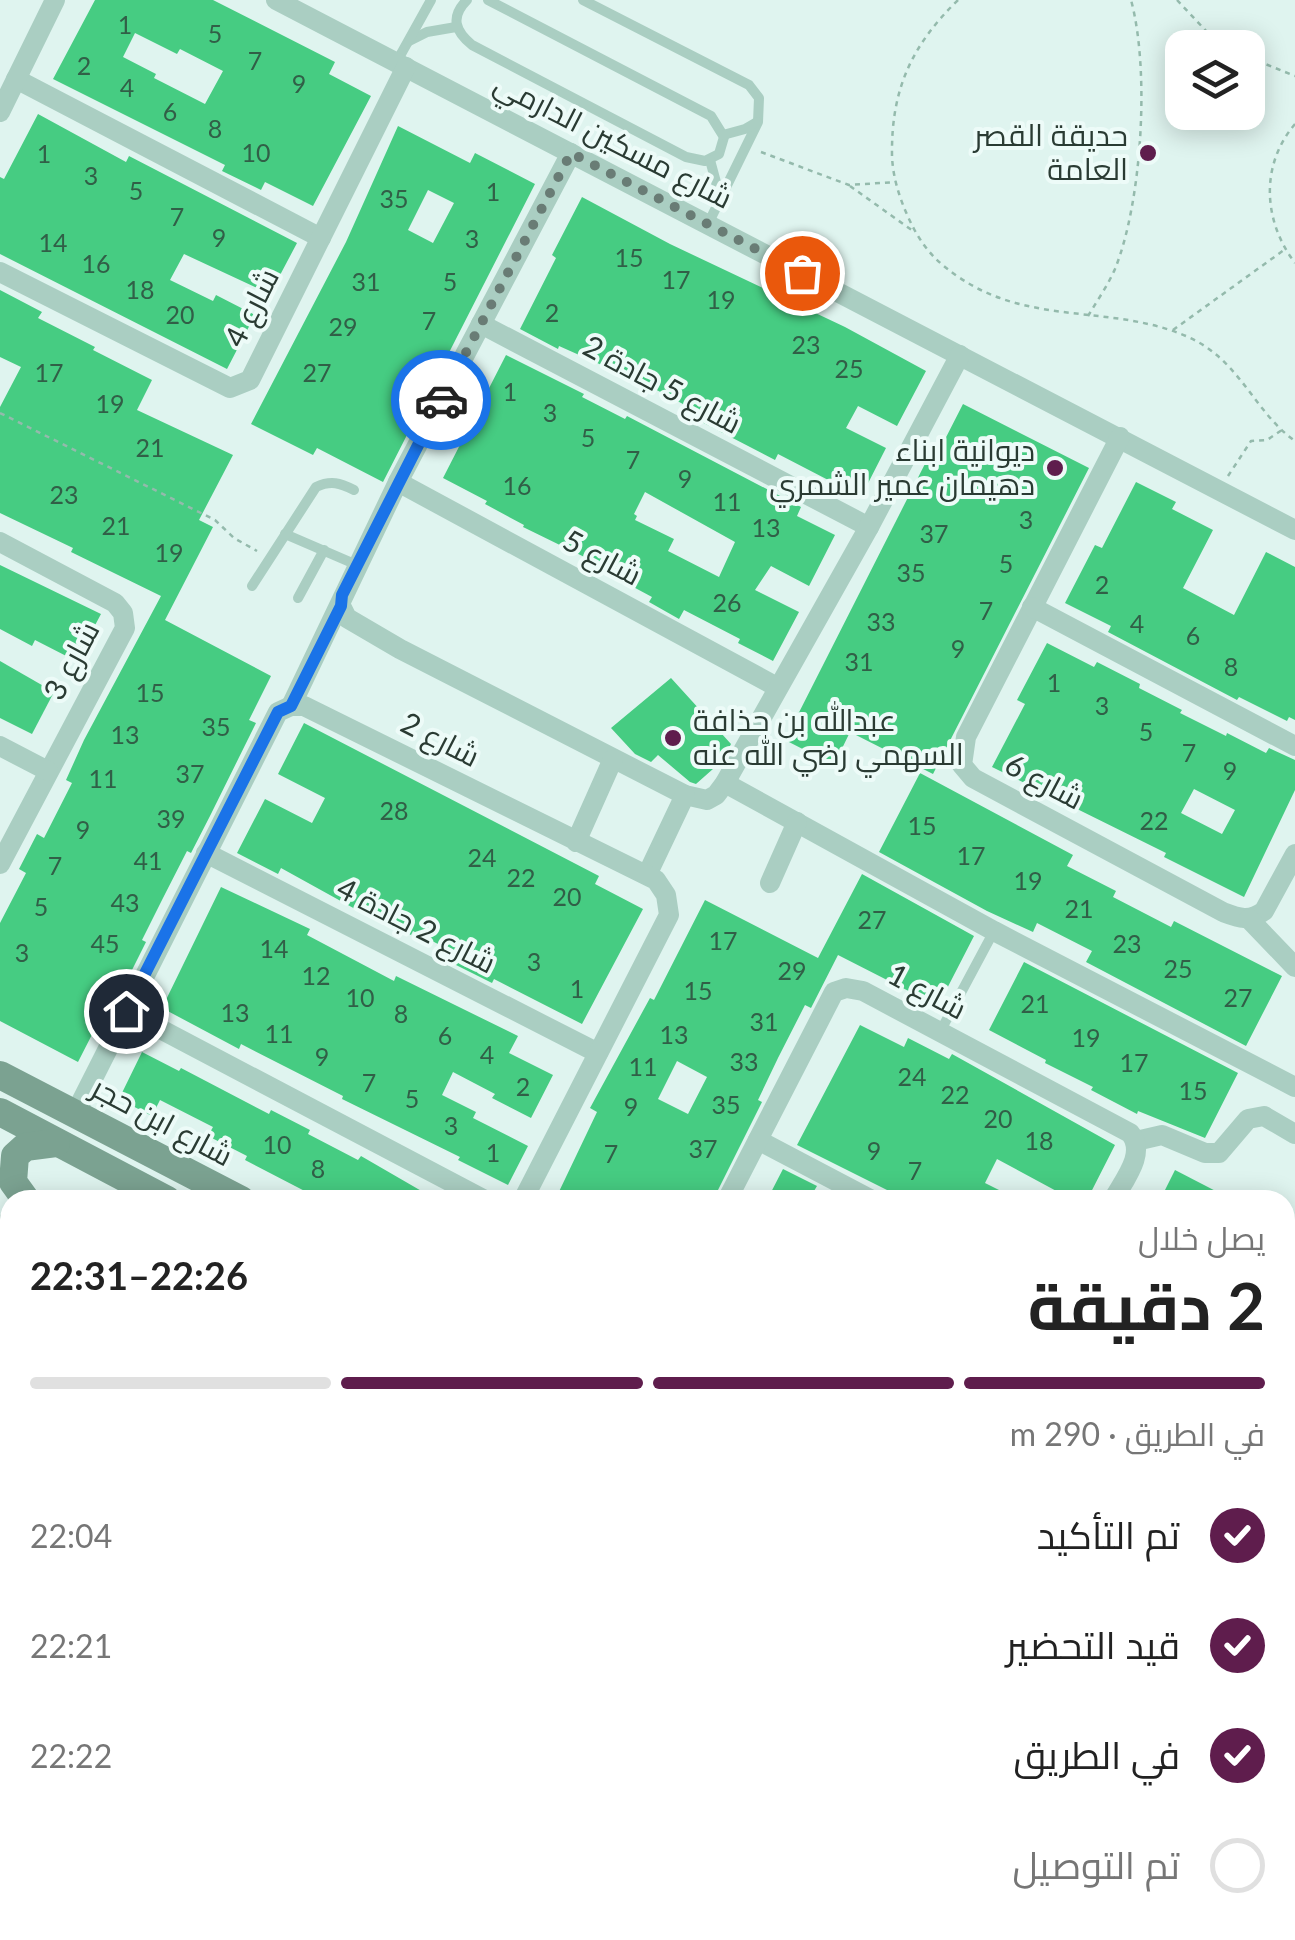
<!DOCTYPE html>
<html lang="ar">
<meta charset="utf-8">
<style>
:root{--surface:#fff;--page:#f2f2f2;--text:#222;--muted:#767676;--line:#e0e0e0;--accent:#5f1d4d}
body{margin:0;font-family:Lato,Cairo,sans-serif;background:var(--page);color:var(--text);direction:rtl;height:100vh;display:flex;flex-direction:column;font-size:38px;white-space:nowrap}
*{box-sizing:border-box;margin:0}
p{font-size:32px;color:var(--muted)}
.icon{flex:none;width:55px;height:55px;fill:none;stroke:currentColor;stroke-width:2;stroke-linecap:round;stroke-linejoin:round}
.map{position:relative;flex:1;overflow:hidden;direction:ltr}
.sheet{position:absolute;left:0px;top:1190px;width:1295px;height:750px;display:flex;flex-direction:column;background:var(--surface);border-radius:30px 30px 0 0;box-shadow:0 5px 25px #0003;direction:rtl}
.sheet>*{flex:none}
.buttons{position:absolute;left:1165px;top:30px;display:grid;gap:20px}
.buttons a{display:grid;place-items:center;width:100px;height:100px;border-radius:20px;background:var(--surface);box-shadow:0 5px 25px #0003;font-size:50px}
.pin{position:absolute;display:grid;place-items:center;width:85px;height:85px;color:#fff;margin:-42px;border:5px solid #fff;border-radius:50%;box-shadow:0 2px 10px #0007}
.courier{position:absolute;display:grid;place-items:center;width:100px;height:100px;margin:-50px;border:8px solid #1a73e8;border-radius:50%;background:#fff;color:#222;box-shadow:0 2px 12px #0007}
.head em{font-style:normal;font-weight:700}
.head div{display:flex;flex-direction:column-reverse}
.head{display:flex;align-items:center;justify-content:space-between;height:170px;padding:0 30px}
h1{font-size:65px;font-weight:700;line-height:75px}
.bar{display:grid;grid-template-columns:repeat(4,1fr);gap:15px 10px;align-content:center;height:120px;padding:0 30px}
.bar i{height:12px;border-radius:8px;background:var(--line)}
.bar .on{background:var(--accent)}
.bar p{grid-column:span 4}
ol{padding:0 30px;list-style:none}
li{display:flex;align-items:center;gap:30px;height:110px}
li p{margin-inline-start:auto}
li .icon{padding:10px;border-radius:50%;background:var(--accent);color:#fff;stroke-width:4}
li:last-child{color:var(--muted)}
li i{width:55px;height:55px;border:5px solid var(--line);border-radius:50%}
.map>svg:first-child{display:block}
</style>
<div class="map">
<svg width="1295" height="1940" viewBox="0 0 1295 1940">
<rect width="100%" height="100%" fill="#dff4ef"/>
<g fill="#46cc82" fill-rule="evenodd">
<path d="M95,0h118l122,62 -6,12 42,22 -58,110 -48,-24 -4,8 -39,-19 3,-6 -172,-86zM135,33l42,21 3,-5 43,22 -18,33 -51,-26 2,-4 -33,-17z"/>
<polygon points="38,114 126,162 129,156 297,243 270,294 184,254 170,280 213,301 216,295 255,315 227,369 0,254 0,177 4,179"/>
<path d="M398,126l72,37 5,-10 60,31 -152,298 -66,-34 -4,7 -62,-31 95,-182zM428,190l26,13 -21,40 -25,-13z"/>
<polygon points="582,197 670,244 845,327 926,371 897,426 858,406 846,428 886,448 861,497 778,454 775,460 694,418 698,412 651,387 559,346 558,349 520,329 556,258 552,255"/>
<polygon points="0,290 42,312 38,318 95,347 93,350 152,380 137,410 233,455 199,520 213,527 165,620 271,676 249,720 256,723 210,816 191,853 187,851 163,898 142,940 146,942 108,1018 102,1015 78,1062 0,1021 0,923 26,873 19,869 37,834 44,838 72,783 66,780 84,740 161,596 71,552 73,548 0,513 0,407 21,367 0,357"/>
<path d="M506,355l78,39 -2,3 43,22 2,-3 174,91 -4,9 38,19 -26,51 -38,-20 -16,24 44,22 -26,49 -35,-18 2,-4 -56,-29 -5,9 -30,-17 3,-5 -41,-22 2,-4 -90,-44 1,-2 -39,-21 2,-3 -44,-23zM645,492l90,50 -16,35 -51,-26 6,-12 -39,-19 2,-4 -3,-2z"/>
<polygon points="963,404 1089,468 933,774 850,732 834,765 785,740 932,450 938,453"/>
<polygon points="1136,482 1176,502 1172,509 1213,530 1183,588 1234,615 1266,552 1295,567 1295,720 1289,717 1287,721 1239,697 1237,700 1108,632 1111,626 1065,603 1095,545 1102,548"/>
<polygon points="0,565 101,614 76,661 35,640 32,646 0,629"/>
<path d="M1047,643l47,24 3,-5 43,22 -1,4 43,22 -2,3 46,23 1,-3 39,20 3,-5 26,12v30l-51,107 -80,-40 2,-4 -174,-86 33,-63 -8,-4zM1194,789l41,21 -13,24 -41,-21z"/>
<polygon points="0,661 54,692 32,734 0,718"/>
<polygon points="671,678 731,744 722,761 696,784 690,782 658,755 651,762 635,754 611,728"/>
<polygon points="304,723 599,876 595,884 643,909 582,1024 494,979 492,983 454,964 459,955 413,931 411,935 367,912 366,915 281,868 278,874 237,853 265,799 312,823 325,798 278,774"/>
<polygon points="920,773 1073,855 1067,866 1116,891 1113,897 1171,927 1174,921 1282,976 1246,1046 1086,962 1092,951 1037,923 1033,932 987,911 879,852"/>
<path d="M862,874l112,62 -36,70 -100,-51 -27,53 -6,-3 -27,53 -20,42 4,2 -49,98h-158l42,-88 -7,-4 60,-110 4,2 51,-100 113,58zM677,1061l30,16 -19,37 -30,-15z"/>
<polygon points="221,887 310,929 307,935 394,981 396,976 518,1036 509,1053 553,1075 531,1118 492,1098 495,1094 453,1072 442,1095 476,1112 473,1118 528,1146 508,1185 458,1160 460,1157 342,1099 343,1096 241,1044 239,1049 162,1008"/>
<polygon points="1024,962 1238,1073 1205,1138 1138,1111 1137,1114 1091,1090 1093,1087 1045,1063 1046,1060 989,1030"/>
<polygon points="860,1025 904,1047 908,1038 949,1059 952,1054 1115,1145 1087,1200 1073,1200 997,1159 985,1183 1019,1200 907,1200 797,1145"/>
<polygon points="142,1052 179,1071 181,1068 269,1114 271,1110 310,1130 308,1134 358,1160 361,1156 437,1200 322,1200 245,1160 247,1156 208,1136 213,1127 160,1100 152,1116 119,1099"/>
<polygon points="783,1169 817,1186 814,1191 831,1200 767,1200"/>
<polygon points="1175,1170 1233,1200 1160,1200"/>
</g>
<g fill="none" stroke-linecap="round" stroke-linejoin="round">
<g stroke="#94baac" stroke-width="2.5" stroke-dasharray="5 5" stroke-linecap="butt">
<path d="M958,0c-47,46 -67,90 -66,156 1,25 10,50 22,73 12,22 25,35 46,49 72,48 150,26 226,58 54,23 67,75 109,105"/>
<polyline points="1177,0 1208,33 1229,48"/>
<polyline points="1248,57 1295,76"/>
<path d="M1295,124c-35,41 -32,97 0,139"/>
<polyline points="761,152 849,185 896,182"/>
<polyline points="850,186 913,231"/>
<path d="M1088,316c9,-15 20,-31 27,-47 27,-67 35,-199 16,-269"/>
<polyline points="1173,330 1284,250"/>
<polyline points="0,413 215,520 234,538 257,551"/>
<polyline points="1228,476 1251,441 1267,440 1282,430"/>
</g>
<g stroke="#aacec2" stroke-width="10">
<path d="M467,0c-17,17 -12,31 5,45l214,112 19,4 14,-7 5,-17 -13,-21 -223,-116"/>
<polyline points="583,0 749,85 759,98 758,122 708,224"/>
<polyline points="409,41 427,32 456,27"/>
<polyline points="396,63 431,0"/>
<polyline points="723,135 745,129 757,122"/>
<polyline points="710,160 720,197"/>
<polyline points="285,534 357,565"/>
<path d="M252,586l64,-99c15,-7 24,-4 38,3"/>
<polyline points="298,598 324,550"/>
<polyline points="940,1032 994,931"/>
<polyline points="1285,1629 1295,1625"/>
<polyline points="1285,1827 1295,1813"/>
<polyline points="1065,1940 1072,1930"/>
<polyline points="1207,1940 1214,1930"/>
</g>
<g stroke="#aacec2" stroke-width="20">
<polyline points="276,0 1295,530"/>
<polyline points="16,79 321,238"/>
<polyline points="0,112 55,0"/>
<polyline points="0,272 230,388 250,380 406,67"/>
<polyline points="481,324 869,527"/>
<path d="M1120,437l-154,300 -4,28 11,13 250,134c16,6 26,10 41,-1l31,-57"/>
<polyline points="398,482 777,687"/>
<polyline points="0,542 115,603 123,613 125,628 0,864"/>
<polyline points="341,606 347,618 400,649 685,795 707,800 716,795 725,783 869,527 960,355"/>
<polyline points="1032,607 1295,746"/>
<polyline points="291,706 398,482 571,153"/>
<polyline points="0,746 48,771"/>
<polyline points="725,783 994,931 1295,1087"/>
<polyline points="576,842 613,759"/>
<polyline points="206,853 598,1053"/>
<polyline points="647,875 685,795"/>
<polyline points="770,883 797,822"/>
<polyline points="1249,919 1295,967"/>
<polyline points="126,1011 485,1200"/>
<polyline points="75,1114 278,712 291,706 304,706 656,880 666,895 669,915 523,1200"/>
<polyline points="758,1140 872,1200"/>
<polyline points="1136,1141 1162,1135 1205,1153 1219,1153 1248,1119 1264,1116 1295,1134"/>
<path d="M727,1200l107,-208 12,-4 17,3 267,142c17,20 -6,47 -17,67"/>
<polyline points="0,1253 10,1283"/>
<polyline points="0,1378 10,1367"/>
<polyline points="0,1702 10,1693"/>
<polyline points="0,1794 10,1801"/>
<polyline points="0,1844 10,1851"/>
<polyline points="121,1930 136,1940"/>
<polyline points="199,1930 214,1940"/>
<polyline points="469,1930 483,1940"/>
<polyline points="314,1940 321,1930"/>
<polyline points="563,1940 570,1930"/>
</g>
<g stroke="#aacec2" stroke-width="25">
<polyline points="0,1227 10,1232"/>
<polyline points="674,1940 680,1930"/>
<polyline points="706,1940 712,1930"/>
</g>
<g stroke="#7ba291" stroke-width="28">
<polyline points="0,1075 241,1200"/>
<polyline points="0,1112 167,1200"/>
<polyline points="26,1200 13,1182 15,1156 25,1147 56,1143"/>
</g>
<g stroke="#5a7d6e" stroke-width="28">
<polyline points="1285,1272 1295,1257"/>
<polyline points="1285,1353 1295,1338"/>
<polyline points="851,1940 857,1930"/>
<polyline points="911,1940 918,1930"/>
</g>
</g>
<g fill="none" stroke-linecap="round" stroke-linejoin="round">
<polyline stroke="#697c75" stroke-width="10" stroke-dasharray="0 18" points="441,400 571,153 802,273"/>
<polyline stroke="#1a73e8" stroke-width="12" points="126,1011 278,712 291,706 341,606 342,595 441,400"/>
</g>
<g fill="#5f1d4d" stroke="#edfbf8" stroke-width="4">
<circle cx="1148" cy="153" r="10"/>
<circle cx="1055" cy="468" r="10"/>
<circle cx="673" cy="738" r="10"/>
</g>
<g text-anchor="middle" stroke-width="8" stroke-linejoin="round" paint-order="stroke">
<g font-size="25" fill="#315f47">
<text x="125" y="34">1</text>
<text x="215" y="43">5</text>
<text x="255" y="70">7</text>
<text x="84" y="75">2</text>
<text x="299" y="93">9</text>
<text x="127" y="97">4</text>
<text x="170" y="121">6</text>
<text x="215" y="138">8</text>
<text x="256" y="162">10</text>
<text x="44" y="163">1</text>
<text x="91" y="185">3</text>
<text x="136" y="200">5</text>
<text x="493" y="201">1</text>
<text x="394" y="208">35</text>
<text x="177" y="226">7</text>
<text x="219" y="247">9</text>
<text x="472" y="248">3</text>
<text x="53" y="252">14</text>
<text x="629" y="267">15</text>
<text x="96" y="273">16</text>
<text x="676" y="289">17</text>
<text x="366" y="291">31</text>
<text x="450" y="291">5</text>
<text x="140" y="299">18</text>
<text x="721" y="309">19</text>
<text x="552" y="322">2</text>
<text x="180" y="324">20</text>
<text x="429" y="330">7</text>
<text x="343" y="336">29</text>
<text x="806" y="354">23</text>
<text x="849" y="378">25</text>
<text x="49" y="382">17</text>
<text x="317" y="382">27</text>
<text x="510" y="401">1</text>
<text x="110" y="413">19</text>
<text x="550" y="422">3</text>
<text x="588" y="447">5</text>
<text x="150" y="457">21</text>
<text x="633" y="469">7</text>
<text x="685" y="488">9</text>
<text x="517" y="495">16</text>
<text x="64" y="504">23</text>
<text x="727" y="511">11</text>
<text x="1026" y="529">3</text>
<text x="116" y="535">21</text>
<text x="766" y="537">13</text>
<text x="934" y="543">37</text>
<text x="169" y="562">19</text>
<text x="1006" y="573">5</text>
<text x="911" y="582">35</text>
<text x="1102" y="594">2</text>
<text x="727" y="612">26</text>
<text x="986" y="620">7</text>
<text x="881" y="631">33</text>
<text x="1137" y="633">4</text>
<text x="1193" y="645">6</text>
<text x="958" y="658">9</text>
<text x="859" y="671">31</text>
<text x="1231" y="676">8</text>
<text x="1054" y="692">1</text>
<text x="150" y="702">15</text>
<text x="1102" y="715">3</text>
<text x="216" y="736">35</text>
<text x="1146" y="741">5</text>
<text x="125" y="744">13</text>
<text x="1189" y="762">7</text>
<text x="1230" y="780">9</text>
<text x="190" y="783">37</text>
<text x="103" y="788">11</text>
<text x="394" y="820">28</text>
<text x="171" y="828">39</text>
<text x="1154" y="830">22</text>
<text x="922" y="835">15</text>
<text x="83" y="839">9</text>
<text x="971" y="865">17</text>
<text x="482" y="867">24</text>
<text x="148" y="870">41</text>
<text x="55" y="875">7</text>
<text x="521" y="887">22</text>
<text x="1028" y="890">19</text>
<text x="567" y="906">20</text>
<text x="125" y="912">43</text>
<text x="41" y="916">5</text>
<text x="1079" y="918">21</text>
<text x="872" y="929">27</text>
<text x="723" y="950">17</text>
<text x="105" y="953">45</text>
<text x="1127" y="953">23</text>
<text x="274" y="958">14</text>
<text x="22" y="962">3</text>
<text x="534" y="971">3</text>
<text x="1178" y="978">25</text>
<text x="792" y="980">29</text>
<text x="316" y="985">12</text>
<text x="577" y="998">1</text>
<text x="698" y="1000">15</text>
<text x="360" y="1007">10</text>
<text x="1238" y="1007">27</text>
<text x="1035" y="1013">21</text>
<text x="235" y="1022">13</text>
<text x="401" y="1023">8</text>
<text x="764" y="1031">31</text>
<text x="279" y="1043">11</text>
<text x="674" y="1044">13</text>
<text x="445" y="1045">6</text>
<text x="1086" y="1047">19</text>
<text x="487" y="1064">4</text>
<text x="322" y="1066">9</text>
<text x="744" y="1071">33</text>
<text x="1134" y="1072">17</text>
<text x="643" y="1076">11</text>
<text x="912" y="1086">24</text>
<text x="369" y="1092">7</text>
<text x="523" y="1096">2</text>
<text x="1193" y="1100">15</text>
<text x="955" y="1104">22</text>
<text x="412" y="1108">5</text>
<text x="726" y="1114">35</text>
<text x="631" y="1116">9</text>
<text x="998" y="1128">20</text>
<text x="451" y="1135">3</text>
<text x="1039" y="1150">18</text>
<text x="277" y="1154">10</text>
<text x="703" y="1158">37</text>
<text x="874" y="1160">9</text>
<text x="493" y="1162">1</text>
<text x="611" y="1163">7</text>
<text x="318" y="1178">8</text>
<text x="915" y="1180">7</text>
</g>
<g font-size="30" fill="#2a3b33" stroke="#edfbf8" text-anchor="end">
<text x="1128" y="146">حديقة القصر<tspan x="1128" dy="34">العامة</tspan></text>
<text x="1035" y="461">ديوانية ابناء<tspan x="1035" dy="34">دهيمان عمير الشمري</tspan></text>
<text x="693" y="731" text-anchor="start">عبدالله بن حذافة<tspan x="693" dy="34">السهمي رضي الله عنه</tspan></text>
</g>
<g font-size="30" fill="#2a3b33" stroke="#edfbf8">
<text transform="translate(613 141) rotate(27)" y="10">شارع مسكين الدارمي</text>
<text transform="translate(252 308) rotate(-63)" y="10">شارع 4</text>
<text transform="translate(662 385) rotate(28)" y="10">شارع 5 جادة 2</text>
<text transform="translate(602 558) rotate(28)" y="10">شارع 5</text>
<text transform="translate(72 661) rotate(-62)" y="10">شارع 3</text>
<text transform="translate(440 740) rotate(27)" y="10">شارع 2</text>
<text transform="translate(1044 782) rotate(28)" y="10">شارع 6</text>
<text transform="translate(416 926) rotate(27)" y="10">شارع 2 جادة 4</text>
<text transform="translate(927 992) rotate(28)" y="10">شارع 1</text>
<text transform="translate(162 1122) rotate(28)" y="10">شارع ابن حجر</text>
</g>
</g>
</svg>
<div class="buttons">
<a><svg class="icon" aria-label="layers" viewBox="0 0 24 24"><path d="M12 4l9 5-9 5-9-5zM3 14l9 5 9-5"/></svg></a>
</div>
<div class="pin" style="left:802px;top:273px;background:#ea580c"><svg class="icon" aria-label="bag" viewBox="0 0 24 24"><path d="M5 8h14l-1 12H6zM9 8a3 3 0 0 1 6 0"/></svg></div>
<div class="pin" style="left:126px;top:1011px;background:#1f2937"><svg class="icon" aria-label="home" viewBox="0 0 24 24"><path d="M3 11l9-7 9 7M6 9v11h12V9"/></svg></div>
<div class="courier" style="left:441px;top:400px"><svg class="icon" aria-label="car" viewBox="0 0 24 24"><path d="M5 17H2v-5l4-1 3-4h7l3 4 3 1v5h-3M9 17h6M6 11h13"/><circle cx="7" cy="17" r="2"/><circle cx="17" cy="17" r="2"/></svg></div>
<section class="sheet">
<div class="head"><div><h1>2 دقيقة</h1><p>يصل خلال</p></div><em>22:26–22:31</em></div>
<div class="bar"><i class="on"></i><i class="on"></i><i class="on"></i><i></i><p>في الطريق · 290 m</p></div>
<ol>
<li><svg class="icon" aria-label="check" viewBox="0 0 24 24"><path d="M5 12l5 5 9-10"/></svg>تم التأكيد<p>22:04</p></li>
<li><svg class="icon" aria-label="check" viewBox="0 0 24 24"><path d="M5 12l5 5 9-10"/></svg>قيد التحضير<p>22:21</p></li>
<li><svg class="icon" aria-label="check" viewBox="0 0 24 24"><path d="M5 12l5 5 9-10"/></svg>في الطريق<p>22:22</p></li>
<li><i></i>تم التوصيل</li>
</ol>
</section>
</div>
